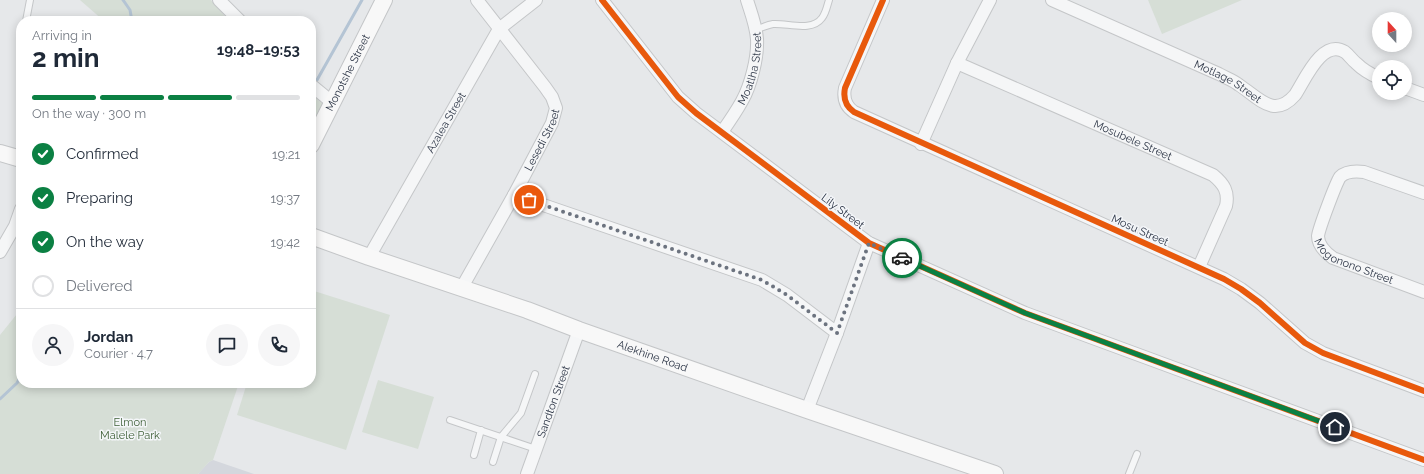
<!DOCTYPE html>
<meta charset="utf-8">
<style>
:root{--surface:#fff;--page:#f6f6f7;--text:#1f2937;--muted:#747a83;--line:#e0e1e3;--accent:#0b8043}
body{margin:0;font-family:Raleway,sans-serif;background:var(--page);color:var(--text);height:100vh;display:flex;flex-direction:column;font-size:15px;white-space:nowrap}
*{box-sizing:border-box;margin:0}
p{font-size:13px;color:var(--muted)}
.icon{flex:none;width:22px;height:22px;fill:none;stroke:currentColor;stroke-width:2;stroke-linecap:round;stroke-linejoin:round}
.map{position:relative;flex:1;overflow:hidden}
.side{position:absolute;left:16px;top:16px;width:300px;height:372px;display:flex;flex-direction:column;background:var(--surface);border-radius:16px;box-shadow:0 2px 10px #0003}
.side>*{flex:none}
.needle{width:26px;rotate:339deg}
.fabs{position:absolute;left:1372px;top:12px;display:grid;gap:8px}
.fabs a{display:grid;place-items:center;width:40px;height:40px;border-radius:50%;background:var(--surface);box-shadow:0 2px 10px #0003;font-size:20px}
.pin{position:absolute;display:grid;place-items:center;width:34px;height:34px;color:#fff;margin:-17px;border:2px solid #fff;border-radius:50%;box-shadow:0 1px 4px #0007}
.courier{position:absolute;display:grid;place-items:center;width:40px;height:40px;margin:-20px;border:3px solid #0b8043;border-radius:50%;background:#fff;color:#222;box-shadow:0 1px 5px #0007}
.overview em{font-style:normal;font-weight:700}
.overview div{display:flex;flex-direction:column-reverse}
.overview{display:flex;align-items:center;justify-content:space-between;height:68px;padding:0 16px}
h1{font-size:26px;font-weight:700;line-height:30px}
.bar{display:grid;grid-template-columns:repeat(4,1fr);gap:6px 4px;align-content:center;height:48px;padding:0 16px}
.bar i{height:5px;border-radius:3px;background:var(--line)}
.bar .current{background:var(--accent)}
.bar p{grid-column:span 4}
.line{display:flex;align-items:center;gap:10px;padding:0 16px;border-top:1px solid var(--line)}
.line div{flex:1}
.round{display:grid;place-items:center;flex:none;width:42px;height:42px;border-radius:21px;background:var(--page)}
ol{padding:0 16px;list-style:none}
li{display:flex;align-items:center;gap:12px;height:44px}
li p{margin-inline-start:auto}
li .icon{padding:4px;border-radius:50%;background:var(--accent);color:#fff;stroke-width:4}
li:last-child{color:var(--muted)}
li i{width:22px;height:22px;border:2px solid var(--line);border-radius:50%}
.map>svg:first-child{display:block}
</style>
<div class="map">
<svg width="1424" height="474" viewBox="0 0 1424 474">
<rect width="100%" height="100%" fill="#e6e8ea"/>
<polygon fill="#d4d7dd" points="213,460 254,474 198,474 209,462"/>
<g fill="#d6ded6">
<polygon points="80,0 211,0 229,21 104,21"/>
<polygon points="1148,0 1242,0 1162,34"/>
<polygon points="311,94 323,104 311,124"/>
<polygon points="311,290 390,315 346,450 237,415 247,383 311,383"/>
<polygon points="21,309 21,383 239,383 213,460 209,462 198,474 0,474 0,335"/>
<polygon points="378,380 434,397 418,449 362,432"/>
</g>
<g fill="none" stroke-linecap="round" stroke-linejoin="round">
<g stroke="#b4c4d4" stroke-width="3">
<polyline points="123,0 130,10 132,21"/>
<polyline points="317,80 362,0"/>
<polyline points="0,399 17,383 21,376"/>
</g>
<g stroke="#c4c6c8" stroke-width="8">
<g id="lane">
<polyline points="26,21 30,0"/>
<path d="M755,30c6,-2 12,-5 18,-6 15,-1 39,8 49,-6 4,-5 5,-12 7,-18"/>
<polyline points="450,420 536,449"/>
<polyline points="474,455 481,430"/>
<polyline points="493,462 501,437 521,413 535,374"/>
<polyline points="1129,474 1137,454"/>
</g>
</g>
<g stroke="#c4c6c8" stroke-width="14">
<g id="street">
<polyline points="219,0 240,21"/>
<polyline points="602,0 678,97 696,113 869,243 1025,313 1424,460"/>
<path d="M883,0l-38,88c-2,10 0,18 9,24l370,167 17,10 19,14 45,40 18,10 101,38"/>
<path id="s1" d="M1052,0l167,74c7,4 14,6 20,11 20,13 35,34 56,10 10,-15 27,-57 50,-43 4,3 7,8 11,11 7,7 14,11 23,15"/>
<path id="s2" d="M957,63l256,112c11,9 16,17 13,31l-27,61"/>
<polyline points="311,85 333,103"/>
<polyline points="1405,88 1424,95"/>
<path id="s3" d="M722,132c7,-10 14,-20 20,-31 9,-16 16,-44 15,-62 -1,-14 -6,-26 -10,-39"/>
<polyline points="921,144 957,63 990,0"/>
<path id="s4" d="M1424,193l-60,-21c-8,-1 -18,-1 -24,5 -4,6 -21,51 -22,59 0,10 8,17 15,22l91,34"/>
<polyline points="514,195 762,280 787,295 837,333"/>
<polyline points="0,252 15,226 21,209"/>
<path id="s5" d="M369,257l130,-228 37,-29"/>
<path id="s6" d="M461,289l53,-94 38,-72 4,-15 -4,-11 -7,-10 -68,-87"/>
<polyline points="807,410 837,333 869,243"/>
<path id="s7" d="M527,474l52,-144"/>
</g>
</g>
<g stroke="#c4c6c8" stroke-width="18">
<g id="secondary">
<path id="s8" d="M311,145l73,-145"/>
<polyline points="0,153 21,159"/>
<path id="s9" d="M311,236l58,21 158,53 52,20 228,80 188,64"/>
</g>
</g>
<use href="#lane" stroke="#f5f6f7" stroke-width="6"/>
<use href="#street" stroke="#f5f6f7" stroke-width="12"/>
<use href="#secondary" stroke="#f8f8f8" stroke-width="16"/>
<g stroke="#f4f6f9" stroke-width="8">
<g id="cycleway">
<polyline points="602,0 678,97 696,113 869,243 1025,313 1424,460"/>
<path d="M883,0l-38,88c-2,10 0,18 9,24l370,167 17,10 19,14 45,40 18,10 101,38"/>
</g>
</g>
<use href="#cycleway" stroke="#e8590c" stroke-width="6"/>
</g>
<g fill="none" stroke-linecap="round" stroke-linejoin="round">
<polyline stroke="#6c737f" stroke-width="4" stroke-dasharray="0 7.2" points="529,200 762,280 787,295 837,333 869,243 902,258"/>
<polyline stroke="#0b8043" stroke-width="5" points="902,258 1025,313 1335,427"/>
</g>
<g text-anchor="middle" stroke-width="3" stroke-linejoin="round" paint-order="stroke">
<g font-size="11" fill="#2b3445" stroke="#f4f6f9">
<text dy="4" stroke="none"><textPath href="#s3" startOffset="71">Moatlha Street</textPath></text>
<text dy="4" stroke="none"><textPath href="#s8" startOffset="81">Monotshe Street</textPath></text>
<text dy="4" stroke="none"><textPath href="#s1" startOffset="194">Motlage Street</textPath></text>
<text dy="4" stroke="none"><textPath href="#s5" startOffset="155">Azalea Street</textPath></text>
<text dy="4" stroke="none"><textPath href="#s6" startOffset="170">Lesedi Street</textPath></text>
<text dy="4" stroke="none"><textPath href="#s2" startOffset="192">Mosubele Street</textPath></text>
<text transform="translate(843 211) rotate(37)" y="4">Lily Street</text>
<text transform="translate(1140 230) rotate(24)" y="4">Mosu Street</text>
<text dy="4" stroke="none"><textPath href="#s4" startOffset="199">Mogonono Street</textPath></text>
<text dy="4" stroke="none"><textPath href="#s9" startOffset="362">Alekhine Road</textPath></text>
<text dy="4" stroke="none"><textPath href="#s7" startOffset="77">Sandton Street</textPath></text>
</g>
<g font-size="11" fill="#3f6038" stroke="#f4f6f9">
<text x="130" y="426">Elmon<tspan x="130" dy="13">Malele Park</tspan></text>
</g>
</g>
</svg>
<div class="fabs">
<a><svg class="needle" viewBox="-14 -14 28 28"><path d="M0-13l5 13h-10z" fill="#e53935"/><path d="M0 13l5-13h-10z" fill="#747a83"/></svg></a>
<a><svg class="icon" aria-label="locate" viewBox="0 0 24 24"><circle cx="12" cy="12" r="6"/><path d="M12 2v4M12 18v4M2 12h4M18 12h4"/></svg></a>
</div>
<div class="pin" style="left:529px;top:200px;background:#ea580c"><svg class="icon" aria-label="bag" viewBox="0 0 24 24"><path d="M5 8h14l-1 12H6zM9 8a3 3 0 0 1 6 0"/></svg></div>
<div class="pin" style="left:1335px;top:427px;background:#1f2937"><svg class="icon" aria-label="home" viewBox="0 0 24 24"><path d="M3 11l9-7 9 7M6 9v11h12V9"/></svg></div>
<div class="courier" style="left:902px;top:258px"><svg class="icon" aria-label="car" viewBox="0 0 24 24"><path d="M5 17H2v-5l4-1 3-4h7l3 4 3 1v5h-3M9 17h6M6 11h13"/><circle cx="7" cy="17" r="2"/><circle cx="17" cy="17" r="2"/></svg></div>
<section class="side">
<div class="overview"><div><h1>2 min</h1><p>Arriving in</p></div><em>19:48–19:53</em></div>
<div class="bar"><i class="current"></i><i class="current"></i><i class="current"></i><i></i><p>On the way · 300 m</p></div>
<ol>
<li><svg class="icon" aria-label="check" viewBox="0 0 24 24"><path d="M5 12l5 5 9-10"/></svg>Confirmed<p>19:21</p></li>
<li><svg class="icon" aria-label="check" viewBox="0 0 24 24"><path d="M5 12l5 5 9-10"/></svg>Preparing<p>19:37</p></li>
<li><svg class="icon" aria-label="check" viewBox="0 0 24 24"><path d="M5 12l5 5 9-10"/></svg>On the way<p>19:42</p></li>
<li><i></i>Delivered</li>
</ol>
<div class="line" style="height:72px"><a class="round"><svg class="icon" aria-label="person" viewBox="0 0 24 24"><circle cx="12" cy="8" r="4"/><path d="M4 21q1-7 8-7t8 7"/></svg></a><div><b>Jordan</b><p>Courier · 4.7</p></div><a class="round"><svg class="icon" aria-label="chat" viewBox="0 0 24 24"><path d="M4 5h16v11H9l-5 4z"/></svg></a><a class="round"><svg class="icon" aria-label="phone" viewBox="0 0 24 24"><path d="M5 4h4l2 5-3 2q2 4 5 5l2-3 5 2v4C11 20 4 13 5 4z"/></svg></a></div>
</section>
</div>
